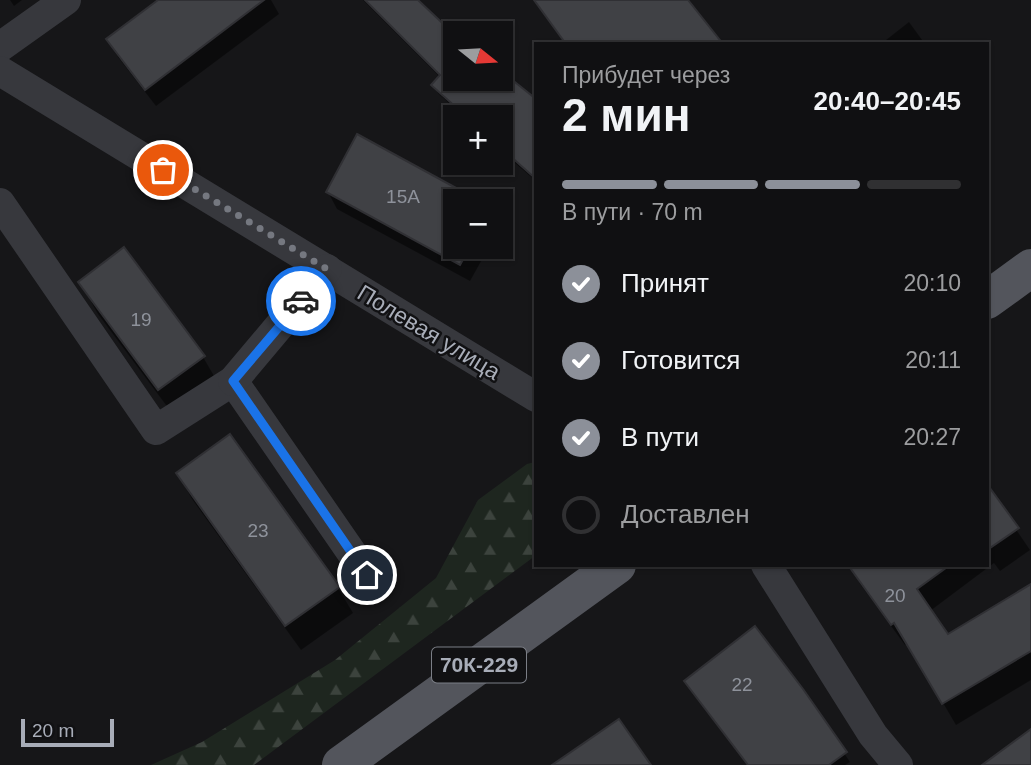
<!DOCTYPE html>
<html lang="ru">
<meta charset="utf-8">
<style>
:root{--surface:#101012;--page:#1e1e20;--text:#f1f3f6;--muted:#9c9d9f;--line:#303032;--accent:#8c9099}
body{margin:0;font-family:Arial,sans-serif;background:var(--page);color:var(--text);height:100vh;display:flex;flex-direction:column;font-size:26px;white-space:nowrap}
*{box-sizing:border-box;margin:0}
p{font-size:23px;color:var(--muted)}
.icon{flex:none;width:38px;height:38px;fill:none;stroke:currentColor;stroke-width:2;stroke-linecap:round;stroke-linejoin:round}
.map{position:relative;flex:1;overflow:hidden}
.side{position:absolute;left:534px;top:42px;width:455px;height:525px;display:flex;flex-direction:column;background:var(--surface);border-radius:0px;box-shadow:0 2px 5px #0004,0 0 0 2px var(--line)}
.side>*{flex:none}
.needle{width:46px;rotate:108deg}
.fabs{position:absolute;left:443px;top:21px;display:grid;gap:14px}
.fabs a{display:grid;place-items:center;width:70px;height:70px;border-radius:0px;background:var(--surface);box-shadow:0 2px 5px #0004,0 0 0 2px var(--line);font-size:35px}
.scale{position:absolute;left:21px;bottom:18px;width:93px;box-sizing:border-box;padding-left:7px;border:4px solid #a8adb8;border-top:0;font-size:19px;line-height:24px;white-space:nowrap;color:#a8adb8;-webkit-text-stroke:5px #111113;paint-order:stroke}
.pin{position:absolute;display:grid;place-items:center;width:60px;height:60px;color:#fff;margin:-30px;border:4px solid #fff;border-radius:50%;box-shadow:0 2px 7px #0007}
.courier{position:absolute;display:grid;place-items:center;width:70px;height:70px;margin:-35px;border:5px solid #1a73e8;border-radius:50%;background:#fff;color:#222;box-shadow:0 2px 9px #0007}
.headline em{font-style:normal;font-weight:600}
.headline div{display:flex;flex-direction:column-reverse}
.headline{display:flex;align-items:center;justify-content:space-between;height:119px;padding:0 28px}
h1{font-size:46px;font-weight:600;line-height:52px}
.bar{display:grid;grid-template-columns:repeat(4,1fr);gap:10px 7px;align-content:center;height:84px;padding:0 28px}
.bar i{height:9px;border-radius:5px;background:var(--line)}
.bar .current{background:var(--accent)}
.bar p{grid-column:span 4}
ol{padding:0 28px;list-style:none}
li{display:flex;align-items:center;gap:21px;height:77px}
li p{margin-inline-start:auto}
li .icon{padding:7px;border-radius:50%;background:var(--accent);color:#fff;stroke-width:4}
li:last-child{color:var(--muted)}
li i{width:38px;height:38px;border:4px solid var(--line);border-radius:50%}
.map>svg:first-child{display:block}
</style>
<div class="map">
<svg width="1031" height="765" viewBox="0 0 1031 765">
<defs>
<pattern id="forest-firs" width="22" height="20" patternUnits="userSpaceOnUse" patternTransform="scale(1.75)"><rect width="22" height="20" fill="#1e261f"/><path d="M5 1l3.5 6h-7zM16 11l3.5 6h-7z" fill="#3c433d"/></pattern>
</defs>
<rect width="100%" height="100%" fill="#161618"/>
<polygon fill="url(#forest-firs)" points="535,462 535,556 254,765 151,765 202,742 335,660 436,578 478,500 527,464"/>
<g fill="#0007">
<polygon points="10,0 22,0 14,6"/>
<polygon points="161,0 271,0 279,14 156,106 118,57 108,40"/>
<polygon points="363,0 415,0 455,37 455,79 500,79 536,101 536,181 500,150 500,117 464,117 438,93 433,85 440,77"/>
<polygon points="909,22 925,44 881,44"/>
<polygon points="357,136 476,201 455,201 455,247 489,247 470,281 337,209 328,192"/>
<polygon points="80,282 203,357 221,388 178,421 98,314"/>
<polygon points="178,474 338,588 353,613 301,650 192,499"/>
<polygon points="987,487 1030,550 1000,571 994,563 930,611 947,636 1031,588 1031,680 956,725 908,643 905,645 861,585 850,565 987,565"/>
<polygon points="802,690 850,762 845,765 748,765"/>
</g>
<g fill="#404145" stroke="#303034" stroke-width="2">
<polygon points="158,0 264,0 145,90 106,39"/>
<polygon points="365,0 418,0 455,35 455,79 500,79 500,70 536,99 536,179 500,147 500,117 467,117 431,85 440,75"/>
<polygon points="534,0 688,0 723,44 566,44"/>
<polygon points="357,134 480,201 455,201 455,247 470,247 460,265 326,192"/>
<polygon points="124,247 205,356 158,390 78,282"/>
<polygon points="230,434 340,587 285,626 176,473"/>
<polygon points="987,484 1019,528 987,550"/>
<polygon points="848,565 950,565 917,589 948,634 1031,584 1031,651 942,704 894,623 891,625"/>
<polygon points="755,626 803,689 847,752 829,765 748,765 684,681"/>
<polygon points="619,719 651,765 552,765"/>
<polygon points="1031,729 1031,765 982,765"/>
</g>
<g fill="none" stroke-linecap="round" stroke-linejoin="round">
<g stroke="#37383d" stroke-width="30">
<polyline points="0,47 66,0"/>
<polyline points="0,71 536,397"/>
<polyline points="0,203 156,430 233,381 367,575"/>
<polyline points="233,381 327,269"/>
<polyline points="766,565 873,735 898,765"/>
</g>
<g stroke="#53555c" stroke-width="38">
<polyline points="987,300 1031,268"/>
<polyline points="341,765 617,565"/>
</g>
</g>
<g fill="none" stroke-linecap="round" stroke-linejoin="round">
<polyline stroke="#757880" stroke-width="7" stroke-dasharray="0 12.6" points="163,170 327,269 301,301"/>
<polyline stroke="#1a73e8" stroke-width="9" points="301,301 233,381 367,575"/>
</g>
<g text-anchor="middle" stroke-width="5" stroke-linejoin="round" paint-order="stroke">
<g font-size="19" fill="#8e929b">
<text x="403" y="203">15А</text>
<text x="141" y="326">19</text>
<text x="258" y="537">23</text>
<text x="895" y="602">20</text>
<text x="742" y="691">22</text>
</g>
<rect fill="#111113" stroke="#7b7e86" stroke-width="2" x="432" y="647.5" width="94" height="35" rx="5"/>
<g font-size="21" font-weight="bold" fill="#a8adb8">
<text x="479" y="672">70К-229</text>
</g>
<g font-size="23" fill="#a8adb8" stroke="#111113">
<text transform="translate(429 332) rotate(31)" y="8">Полевая улица</text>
</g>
</g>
</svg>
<div class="fabs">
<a><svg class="needle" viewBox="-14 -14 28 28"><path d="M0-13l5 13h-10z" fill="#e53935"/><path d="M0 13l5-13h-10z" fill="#9c9d9f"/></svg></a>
<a>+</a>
<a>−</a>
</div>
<div class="scale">20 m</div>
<div class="pin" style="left:163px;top:170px;background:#ea580c"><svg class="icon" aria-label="bag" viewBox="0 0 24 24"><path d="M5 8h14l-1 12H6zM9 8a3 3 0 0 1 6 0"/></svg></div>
<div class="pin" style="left:367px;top:575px;background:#1f2937"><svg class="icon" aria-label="home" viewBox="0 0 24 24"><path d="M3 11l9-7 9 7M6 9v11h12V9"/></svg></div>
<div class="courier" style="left:301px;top:301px"><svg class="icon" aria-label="car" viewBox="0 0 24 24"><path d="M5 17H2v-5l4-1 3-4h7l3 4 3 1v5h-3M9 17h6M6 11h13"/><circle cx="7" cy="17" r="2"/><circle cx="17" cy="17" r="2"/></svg></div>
<section class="side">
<div class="headline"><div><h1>2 мин</h1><p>Прибудет через</p></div><em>20:40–20:45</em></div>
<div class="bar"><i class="current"></i><i class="current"></i><i class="current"></i><i></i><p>В пути · 70 m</p></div>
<ol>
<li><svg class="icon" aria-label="check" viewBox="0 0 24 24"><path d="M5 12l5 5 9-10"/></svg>Принят<p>20:10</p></li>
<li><svg class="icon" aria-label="check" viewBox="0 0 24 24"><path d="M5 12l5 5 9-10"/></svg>Готовится<p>20:11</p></li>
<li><svg class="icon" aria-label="check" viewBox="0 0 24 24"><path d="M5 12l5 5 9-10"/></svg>В пути<p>20:27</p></li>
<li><i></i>Доставлен</li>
</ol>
</section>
</div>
